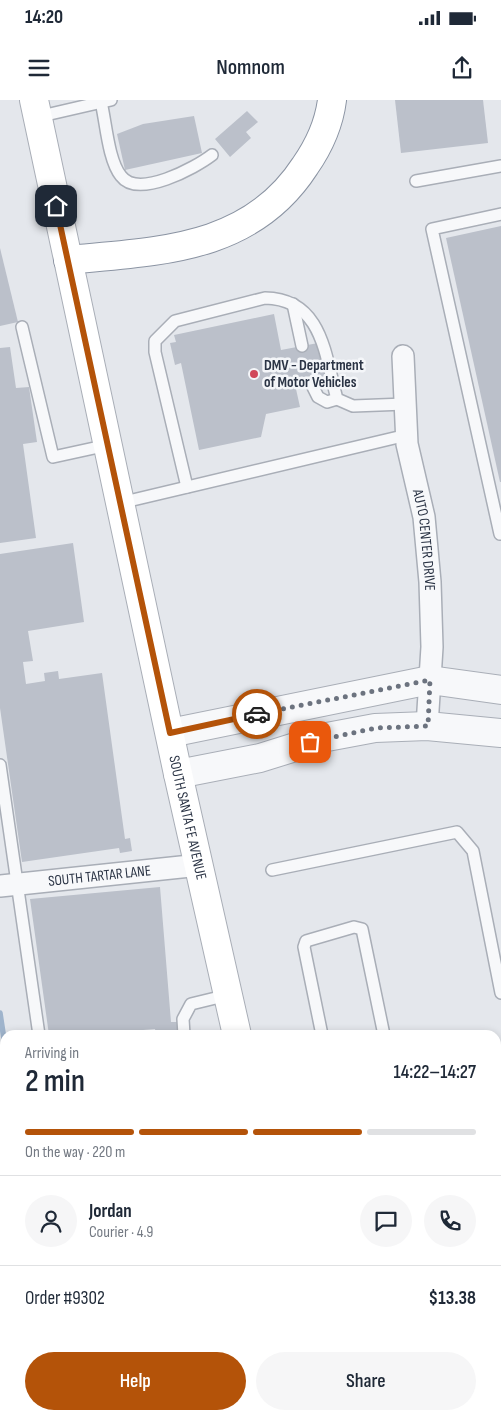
<!DOCTYPE html>
<meta charset="utf-8">
<style>
:root{--surface:#fff;--page:#f6f6f7;--text:#1f2937;--muted:#747a83;--line:#e0e1e3;--accent:#b45309}
body{margin:0;font-family:"Sofia Sans Condensed",sans-serif;background:var(--page);color:var(--text);height:100vh;display:flex;flex-direction:column;font-size:19px;white-space:nowrap}
*{box-sizing:border-box;margin:0}
p{font-size:16px;color:var(--muted)}
.icon{flex:none;width:28px;height:28px;fill:none;stroke:currentColor;stroke-width:2;stroke-linecap:round;stroke-linejoin:round}
.map{position:relative;flex:1;overflow:hidden}
.sheet{position:absolute;left:0px;top:930px;width:501px;height:390px;display:flex;flex-direction:column;background:var(--surface);border-radius:15px 15px 0 0;box-shadow:0 2px 8px #0003}
.sheet>*{flex:none}
.pin{position:absolute;display:grid;place-items:center;width:42px;height:42px;color:#fff;margin:-21px;border-radius:10px;box-shadow:0 2px 8px #0006}
.courier{position:absolute;display:grid;place-items:center;width:50px;height:50px;margin:-25px;border:4px solid #b45309;border-radius:50%;background:#fff;color:#222;box-shadow:0 1px 6px #0007}
.headline em{font-style:normal;font-weight:600}
.headline div{display:flex;flex-direction:column-reverse}
.headline{display:flex;align-items:center;justify-content:space-between;height:85px;padding:0 25px}
h1{font-size:32px;font-weight:600;line-height:38px}
.bar{display:grid;grid-template-columns:repeat(4,1fr);gap:8px 5px;align-content:center;height:60px;padding:0 25px}
.bar i{height:6px;border-radius:4px;background:var(--line)}
.bar .selected{background:var(--accent)}
.bar p{grid-column:span 4}
.line{display:flex;align-items:center;gap:12px;padding:0 25px;border-top:1px solid var(--line)}
.line div{flex:1}
.round{display:grid;place-items:center;flex:none;width:52px;height:52px;border-radius:26px;background:var(--page)}
.button{display:flex;gap:10px;margin-top:auto;padding:10px 25px}
.button a{flex:1;height:58px;border-radius:30px;background:var(--accent);color:#fff;font-size:20px;font-weight:600;line-height:58px;text-align:center}
.button a+a{background:var(--page);color:var(--text)}
.status{display:flex;justify-content:space-between;align-items:center;height:35px;padding:0 25px;background:var(--surface);direction:ltr}
.status svg{height:14px;fill:currentColor}
header{display:flex;justify-content:space-between;align-items:center;height:65px;padding:0 25px;background:var(--surface);font-size:22px;font-weight:600}
.map>svg:first-child{display:block}
</style>
<div class="status"><b>14:20</b><svg viewBox="0 0 49 12"><path d="M0 12V9h3v3zM5 12V6h3v6zM10 12V3h3v9zM15 12V0h3v12zM26 1h20v11H26zM47 4h2v5h-2z"/></svg></div>
<header><svg class="icon" aria-label="menu" viewBox="0 0 24 24"><path d="M4 6h16M4 12h16M4 18h16"/></svg>Nomnom<svg class="icon" aria-label="share" viewBox="0 0 24 24"><path d="M12 15V3M7 8l5-5 5 5M5 13v7h14v-7"/></svg></header>
<div class="map">
<svg width="501" height="1320" viewBox="0 0 501 1320">
<rect width="100%" height="100%" fill="#e4e7ec"/>
<g fill="none" stroke-linecap="round" stroke-linejoin="round">
<g stroke="#9fb4cc" stroke-width="5.5">
<polyline points="0,913 5,946"/>
<polyline points="58,1315 59,1320"/>
</g>
</g>
<g fill="#bbc0ca">
<polygon points="395,0 483,0 488,43 401,53"/>
<polygon points="247,11 258,22 246,32 251,38 230,57 215,39"/>
<polygon points="194,16 202,53 125,70 117,34 143,24"/>
<polygon points="501,126 501,382 500,382 446,138"/>
<polygon points="0,148 18,222 0,226"/>
<polygon points="274,214 281,250 318,243 326,282 296,289 300,307 266,314 261,337 199,350 181,263 175,265 170,243 176,242 174,235"/>
<polygon points="10,247 16,288 29,287 37,342 23,344 36,438 0,443 0,248"/>
<polygon points="73,443 84,522 28,531 33,561 23,562 26,584 45,581 44,573 58,571 59,579 102,573 125,739 130,738 132,751 120,753 119,748 22,762 0,608 0,454"/>
<polygon points="160,787 171,922 178,922 179,935 156,935 155,929 84,935 49,935 30,799"/>
<polygon points="501,995 501,1038 496,1039 496,996"/>
<polygon points="501,1052 501,1227 500,1227 496,1209 496,1053"/>
<polygon points="228,1315 263,1315 263,1316 229,1320"/>
</g>
<g fill="none" stroke-linecap="round" stroke-linejoin="round">
<g stroke="#a9aeb7" stroke-width="14">
<g id="service">
<path d="M101,2c5,20 7,58 20,74 17,23 74,-8 91,-21"/>
<polyline points="37,17 111,0"/>
<polyline points="416,81 501,66"/>
<polyline points="293,204 302,246"/>
<polyline points="22,227 53,357 108,345"/>
<polyline points="312,285 318,297 327,302 337,299"/>
<path d="M187,387l-32,-135v-11l20,-20 90,-23c58,1 60,58 72,101l16,7 52,-2"/>
<polyline points="120,403 407,335"/>
<polyline points="500,434 432,129 501,114"/>
<polyline points="0,665 39,935"/>
<polyline points="272,770 457,732 473,751 501,893"/>
<polyline points="184,935 183,919 191,904 228,895"/>
<polyline points="322,935 304,847 306,841 354,827 362,829 384,935"/>
<polyline points="496,978 501,972"/>
<polyline points="96,1315 97,1320"/>
</g>
</g>
<g stroke="#a9aeb7" stroke-width="24">
<g id="minor">
<path id="s1" d="M403,256l4,88 17,73 6,65 2,65 -5,79"/>
<path id="s2" d="M0,786l200,-21"/>
<polyline points="0,1174 5,1217"/>
<polyline points="0,1249 5,1249"/>
<polyline points="18,1315 19,1320"/>
</g>
</g>
<g stroke="#a9aeb7" stroke-width="30">
<g id="tertiary">
<polyline points="170,633 430,580 501,590"/>
<polyline points="178,674 260,658 327,637 375,628 427,626 501,633"/>
</g>
</g>
<g stroke="#a9aeb7" stroke-width="30">
<g id="secondary">
<path id="s3" d="M34,0l144,674 59,261"/>
<polyline points="317,1315 318,1320"/>
</g>
</g>
<g stroke="#8b94a3" stroke-width="30">
<path id="motorway" d="M68,160c90,-9 182,-9 237,-94 14,-20 24,-42 27,-66"/>
</g>
<use href="#service" stroke="#f7f8fa" stroke-width="11"/>
<use href="#minor" stroke="#f7f8fa" stroke-width="21"/>
<use href="#tertiary" stroke="#f7f8fa" stroke-width="28"/>
<use href="#secondary" stroke="#fff" stroke-width="28"/>
<use href="#motorway" stroke="#fff" stroke-width="28"/>
</g>
<g fill="none" stroke-linecap="round" stroke-linejoin="round">
<polyline stroke="#6c737f" stroke-width="5" stroke-dasharray="0 9" points="257,614 430,580 428,626 376,628 310,642"/>
<polyline stroke="#b45309" stroke-width="6" points="56,106 170,633 257,614"/>
</g>
<circle fill="#d1495b" stroke="#f4f6f9" stroke-width="2" cx="254" cy="274" r="5"/>
<g text-anchor="middle" stroke-width="5" stroke-linejoin="round" paint-order="stroke">
<g font-size="15" font-weight="bold" fill="#2b3445" stroke="#f4f6f9" text-anchor="start">
<text x="264" y="270">DMV - Department<tspan x="264" dy="17">of Motor Vehicles</tspan></text>
</g>
<g font-size="15" fill="#2b3445" stroke="#f4f6f9">
<text dy="5" stroke="none"><textPath href="#s1" startOffset="186">AUTO CENTER DRIVE</textPath></text>
<text dy="5" stroke="none"><textPath href="#s3" startOffset="734">SOUTH SANTA FE AVENUE</textPath></text>
<text dy="5" stroke="none"><textPath href="#s2" startOffset="100">SOUTH TARTAR LANE</textPath></text>
</g>
</g>
</svg>
<div class="pin" style="left:310px;top:642px;background:#ea580c"><svg class="icon" aria-label="bag" viewBox="0 0 24 24"><path d="M5 8h14l-1 12H6zM9 8a3 3 0 0 1 6 0"/></svg></div>
<div class="pin" style="left:56px;top:106px;background:#1f2937"><svg class="icon" aria-label="home" viewBox="0 0 24 24"><path d="M3 11l9-7 9 7M6 9v11h12V9"/></svg></div>
<div class="courier" style="left:257px;top:614px"><svg class="icon" aria-label="car" viewBox="0 0 24 24"><path d="M5 17H2v-5l4-1 3-4h7l3 4 3 1v5h-3M9 17h6M6 11h13"/><circle cx="7" cy="17" r="2"/><circle cx="17" cy="17" r="2"/></svg></div>
<section class="sheet">
<div class="headline"><div><h1>2 min</h1><p>Arriving in</p></div><em>14:22–14:27</em></div>
<div class="bar"><i class="selected"></i><i class="selected"></i><i class="selected"></i><i></i><p>On the way · 220 m</p></div>
<div class="line" style="height:90px"><a class="round"><svg class="icon" aria-label="person" viewBox="0 0 24 24"><circle cx="12" cy="8" r="4"/><path d="M4 21q1-7 8-7t8 7"/></svg></a><div><b>Jordan</b><p>Courier · 4.9</p></div><a class="round"><svg class="icon" aria-label="chat" viewBox="0 0 24 24"><path d="M4 5h16v11H9l-5 4z"/></svg></a><a class="round"><svg class="icon" aria-label="phone" viewBox="0 0 24 24"><path d="M5 4h4l2 5-3 2q2 4 5 5l2-3 5 2v4C11 20 4 13 5 4z"/></svg></a></div>
<div class="line" style="height:65px"><div>Order #9302</div><b>$13.38</b></div>
<div class="button"><a>Help</a><a>Share</a></div>
</section>
</div>
